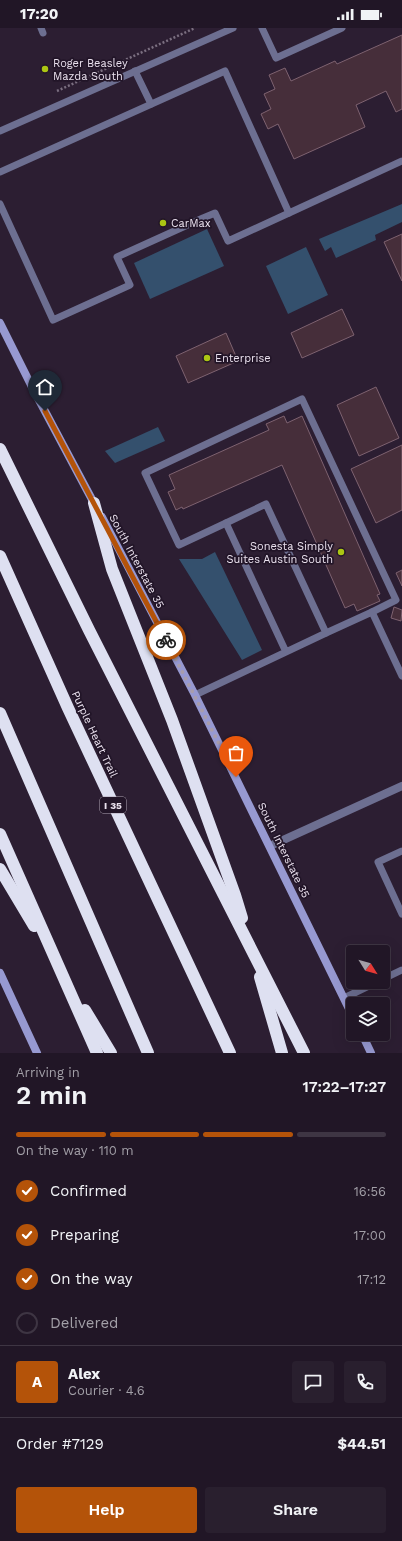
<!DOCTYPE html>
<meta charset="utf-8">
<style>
:root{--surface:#211626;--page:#291f2e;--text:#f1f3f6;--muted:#a29fa7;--line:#3e3543;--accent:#b45309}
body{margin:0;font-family:"Work Sans",sans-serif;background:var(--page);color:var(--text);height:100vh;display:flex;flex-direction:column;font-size:15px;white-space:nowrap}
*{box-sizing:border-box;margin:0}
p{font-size:13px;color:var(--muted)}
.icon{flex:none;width:22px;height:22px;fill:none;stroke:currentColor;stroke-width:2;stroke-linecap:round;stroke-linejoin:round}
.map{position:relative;height:1025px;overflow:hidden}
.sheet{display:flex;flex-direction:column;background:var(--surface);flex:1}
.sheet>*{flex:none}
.needle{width:26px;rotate:127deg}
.tools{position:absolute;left:346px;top:917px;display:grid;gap:8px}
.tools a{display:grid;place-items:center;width:44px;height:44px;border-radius:4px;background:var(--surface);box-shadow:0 4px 16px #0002,0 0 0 1px var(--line);font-size:20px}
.pin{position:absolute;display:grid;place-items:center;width:34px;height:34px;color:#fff;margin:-41px -17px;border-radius:50% 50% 50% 0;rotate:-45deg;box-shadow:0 0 4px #0007}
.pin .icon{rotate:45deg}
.courier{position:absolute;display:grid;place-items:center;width:40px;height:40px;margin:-20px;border:3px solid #b45309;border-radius:50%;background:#fff;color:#222;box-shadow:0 1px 5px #0007}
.summary em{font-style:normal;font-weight:600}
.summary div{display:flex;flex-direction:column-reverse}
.summary{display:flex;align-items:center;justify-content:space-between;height:68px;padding:0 16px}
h1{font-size:26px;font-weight:600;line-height:30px}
.bar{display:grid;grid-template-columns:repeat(4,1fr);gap:6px 4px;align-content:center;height:48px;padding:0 16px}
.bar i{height:5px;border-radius:3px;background:var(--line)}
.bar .active{background:var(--accent)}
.bar p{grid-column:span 4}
.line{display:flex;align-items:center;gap:10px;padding:0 16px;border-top:1px solid var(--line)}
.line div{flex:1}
.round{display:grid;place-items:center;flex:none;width:42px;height:42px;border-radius:4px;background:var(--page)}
ol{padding:0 16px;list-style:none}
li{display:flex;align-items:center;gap:12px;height:44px}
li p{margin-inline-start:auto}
li .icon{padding:4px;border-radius:50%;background:var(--accent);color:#fff;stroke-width:4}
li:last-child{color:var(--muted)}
li i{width:22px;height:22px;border:2px solid var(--line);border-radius:50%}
.button{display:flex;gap:8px;margin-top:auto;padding:8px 16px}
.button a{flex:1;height:46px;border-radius:4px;background:var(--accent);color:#fff;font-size:16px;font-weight:600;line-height:46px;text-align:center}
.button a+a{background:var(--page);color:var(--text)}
.status{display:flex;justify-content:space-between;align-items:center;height:28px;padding:0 20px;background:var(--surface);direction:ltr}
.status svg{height:11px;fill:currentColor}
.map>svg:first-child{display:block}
</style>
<div class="status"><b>17:20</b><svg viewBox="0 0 49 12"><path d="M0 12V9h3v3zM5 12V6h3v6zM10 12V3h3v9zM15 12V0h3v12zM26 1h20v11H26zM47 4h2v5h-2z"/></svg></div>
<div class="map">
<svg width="402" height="1025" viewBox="0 0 402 1025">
<rect width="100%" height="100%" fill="#2c1e32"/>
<g fill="#34506d">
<polygon points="402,176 402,194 375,207 376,212 336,230 331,219 325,223 319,211"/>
<polygon points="207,201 224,238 150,271 134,235"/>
<polygon points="306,219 328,267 288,286 266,238"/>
<polygon points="158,399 165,413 115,435 105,423"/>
<polygon points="215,524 262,622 242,632 179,531 202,531"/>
</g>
<g fill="#462e3a" stroke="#7e6270">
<polygon points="402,7 402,81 396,84 386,63 356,77 365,99 294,131 278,96 268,101 261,86 271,81 264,66 275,61 269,47 285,40 291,53 335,33 337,36"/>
<polygon points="402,206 402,253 384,214"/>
<polygon points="342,281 354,307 302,330 291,305"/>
<polygon points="226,305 238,333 188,355 176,328"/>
<polygon points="376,359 399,410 359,428 337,377"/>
<polygon points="284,388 287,395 302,388 380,566 377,567 380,573 357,583 354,576 345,580 282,437 183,481 182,479 176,482 168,464 175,461 169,447 269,402 266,396"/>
<polygon points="402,417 402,482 376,495 351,441"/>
<polygon points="402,542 402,558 396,545"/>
<polygon points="394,579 402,582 401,593 391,590"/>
</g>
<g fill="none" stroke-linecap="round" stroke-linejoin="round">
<polyline stroke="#7b6f80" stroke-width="2.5" stroke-dasharray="2 2" stroke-linecap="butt" points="57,63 195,0"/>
<g stroke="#6d6f91" stroke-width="7">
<polyline points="41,0 43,5"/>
<polyline points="262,0 276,30 342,0"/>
<polyline points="135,43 151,76"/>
<polyline points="0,103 233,0"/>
<polyline points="0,144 225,43 289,185 228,213 215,185 203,190 117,229 130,257 53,292 0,176"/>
<polyline points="289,185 402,133"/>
<polyline points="226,495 179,517 145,445 302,371 396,572 372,584"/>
<polyline points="326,605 372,584 402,648"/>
<polyline points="195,667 326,605 266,476 226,495 286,624"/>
<polyline points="402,823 378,834 402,886"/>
<polyline points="383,951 402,942"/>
<polyline points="344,970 377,954"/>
</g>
<polyline stroke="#6d6f91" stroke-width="8" points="270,818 402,758"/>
<g stroke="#9799d1" stroke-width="8">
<polyline points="0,295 31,357 96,479"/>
<polyline points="102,489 195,667 353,989"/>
<polyline points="0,945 37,1025"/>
<polyline points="362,1006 371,1025"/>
</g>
<g stroke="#dee0f1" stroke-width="12">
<polyline points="0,421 89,602 304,1025"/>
<polyline points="94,475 112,541 172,692 235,867 242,890"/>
<polyline points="0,528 68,680 230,1025"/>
<polyline points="0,685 148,1025"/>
<polyline points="0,806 97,1025"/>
<polyline points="0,841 34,898"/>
<polyline points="260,949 282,1025"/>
<polyline points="85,982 111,1025"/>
</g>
</g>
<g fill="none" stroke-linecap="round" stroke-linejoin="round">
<polyline stroke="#a89dac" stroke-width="4" stroke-dasharray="0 7.2" points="166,612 236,749"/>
<polyline stroke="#b45309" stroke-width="5" points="45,383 166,612"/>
</g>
<g fill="#acc613" stroke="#221528" stroke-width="1.5">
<circle cx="45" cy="41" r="4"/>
<circle cx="163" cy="195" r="4"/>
<circle cx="207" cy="330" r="4"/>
<circle cx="341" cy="524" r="4"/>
</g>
<g text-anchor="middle" stroke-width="3.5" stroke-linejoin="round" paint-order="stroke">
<rect fill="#221528" stroke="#aea4b3" stroke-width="1" x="100" y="769" width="26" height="16" rx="3"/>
<g font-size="10" font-weight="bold" fill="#eae1ee">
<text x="113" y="781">I 35</text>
</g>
<g font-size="11" fill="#eae1ee" stroke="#221528" text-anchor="start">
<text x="53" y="39">Roger Beasley<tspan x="53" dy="13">Mazda South</tspan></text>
<text x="171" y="199">CarMax</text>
<text x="215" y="334">Enterprise</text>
<text x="333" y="522" text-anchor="end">Sonesta Simply<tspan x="333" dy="13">Suites Austin South</tspan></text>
</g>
<g font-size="11" fill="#eae1ee" stroke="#221528">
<text transform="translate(137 533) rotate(62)" y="4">South Interstate 35</text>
<text transform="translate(95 706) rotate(65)" y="4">Purple Heart Trail</text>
<text transform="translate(284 822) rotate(64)" y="4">South Interstate 35</text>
</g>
</g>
</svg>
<div class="tools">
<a><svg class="needle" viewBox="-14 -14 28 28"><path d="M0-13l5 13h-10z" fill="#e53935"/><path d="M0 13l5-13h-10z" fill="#a29fa7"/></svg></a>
<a><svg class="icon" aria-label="layers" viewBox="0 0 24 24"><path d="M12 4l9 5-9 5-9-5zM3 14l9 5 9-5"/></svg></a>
</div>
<div class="pin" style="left:236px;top:749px;background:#ea580c"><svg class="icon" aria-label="bag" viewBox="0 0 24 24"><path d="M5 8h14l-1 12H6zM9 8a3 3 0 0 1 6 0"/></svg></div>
<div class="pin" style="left:45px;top:383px;background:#1f2937"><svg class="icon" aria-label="home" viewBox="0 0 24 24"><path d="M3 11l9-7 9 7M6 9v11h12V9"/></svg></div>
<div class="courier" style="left:166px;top:612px"><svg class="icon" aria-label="bike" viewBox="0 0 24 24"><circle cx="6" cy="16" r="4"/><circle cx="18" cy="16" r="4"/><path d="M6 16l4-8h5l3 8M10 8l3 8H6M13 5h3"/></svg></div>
</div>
<section class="sheet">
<div class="summary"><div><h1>2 min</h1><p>Arriving in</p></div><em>17:22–17:27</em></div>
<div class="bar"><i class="active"></i><i class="active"></i><i class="active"></i><i></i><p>On the way · 110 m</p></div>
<ol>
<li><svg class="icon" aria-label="check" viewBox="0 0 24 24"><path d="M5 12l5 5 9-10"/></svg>Confirmed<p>16:56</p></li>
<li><svg class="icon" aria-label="check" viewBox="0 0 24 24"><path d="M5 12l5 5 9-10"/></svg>Preparing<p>17:00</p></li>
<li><svg class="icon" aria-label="check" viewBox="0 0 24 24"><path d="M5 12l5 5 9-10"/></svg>On the way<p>17:12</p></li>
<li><i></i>Delivered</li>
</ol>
<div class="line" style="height:72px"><b class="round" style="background:var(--accent);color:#fff">A</b><div><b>Alex</b><p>Courier · 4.6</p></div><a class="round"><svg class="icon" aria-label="chat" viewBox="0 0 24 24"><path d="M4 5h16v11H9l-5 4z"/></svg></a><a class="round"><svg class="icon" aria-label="phone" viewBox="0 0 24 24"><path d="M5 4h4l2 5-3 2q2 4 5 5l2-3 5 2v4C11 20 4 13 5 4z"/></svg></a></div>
<div class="line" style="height:52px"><div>Order #7129</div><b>$44.51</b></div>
<div class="button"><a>Help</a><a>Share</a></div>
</section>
